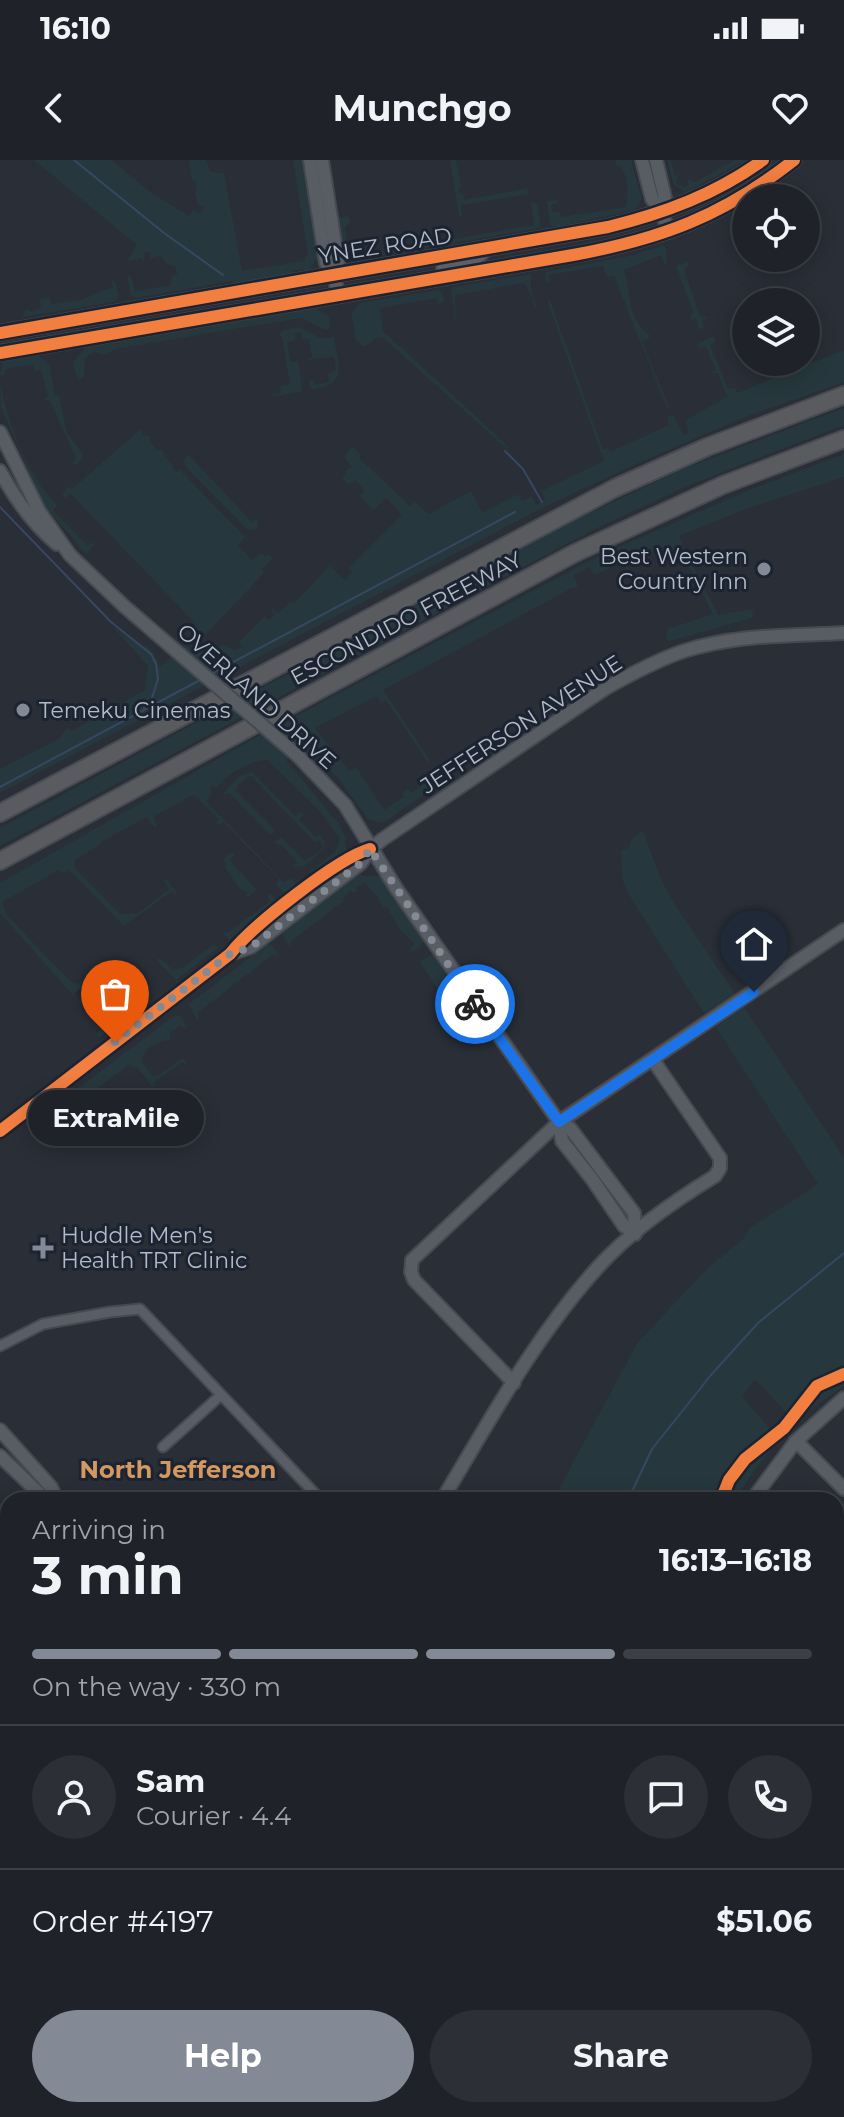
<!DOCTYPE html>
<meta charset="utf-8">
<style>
:root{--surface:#1f2229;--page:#2c2f35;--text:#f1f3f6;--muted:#a1a4a8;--line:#3c3f46;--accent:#838995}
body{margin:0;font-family:Montserrat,sans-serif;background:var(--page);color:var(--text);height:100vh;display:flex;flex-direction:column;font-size:30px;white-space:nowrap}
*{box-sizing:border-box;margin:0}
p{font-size:26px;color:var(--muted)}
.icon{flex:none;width:44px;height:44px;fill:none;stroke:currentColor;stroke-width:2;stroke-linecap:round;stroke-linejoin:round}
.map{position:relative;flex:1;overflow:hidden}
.side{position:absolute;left:0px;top:1332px;width:844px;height:626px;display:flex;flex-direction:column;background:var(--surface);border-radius:24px 24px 0 0;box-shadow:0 4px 20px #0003,0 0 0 2px var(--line)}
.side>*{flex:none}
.controls{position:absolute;left:732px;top:24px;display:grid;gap:16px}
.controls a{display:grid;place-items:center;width:88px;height:88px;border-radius:50%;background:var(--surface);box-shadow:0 4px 20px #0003,0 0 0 2px var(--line);font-size:40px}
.pin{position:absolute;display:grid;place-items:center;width:68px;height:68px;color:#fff;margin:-82px -34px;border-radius:50% 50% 50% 0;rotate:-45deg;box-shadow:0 0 8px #0007}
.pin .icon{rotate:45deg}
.courier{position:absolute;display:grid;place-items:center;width:80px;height:80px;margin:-40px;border:6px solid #1a73e8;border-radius:50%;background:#fff;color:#222;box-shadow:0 2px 10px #0007}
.bubble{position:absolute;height:56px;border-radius:28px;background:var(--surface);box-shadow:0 4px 20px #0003,0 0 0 2px var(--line);font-size:26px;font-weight:700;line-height:56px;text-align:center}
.summary em{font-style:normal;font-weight:700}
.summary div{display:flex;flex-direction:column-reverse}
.summary{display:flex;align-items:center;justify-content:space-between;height:136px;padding:0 32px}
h1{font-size:52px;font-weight:700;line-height:60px}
.bar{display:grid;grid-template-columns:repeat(4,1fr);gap:12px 8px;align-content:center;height:96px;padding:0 32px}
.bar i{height:10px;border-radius:6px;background:var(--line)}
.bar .active{background:var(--accent)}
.bar p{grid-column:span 4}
.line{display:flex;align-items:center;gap:20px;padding:0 32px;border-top:2px solid var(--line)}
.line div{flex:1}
.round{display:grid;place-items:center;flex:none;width:84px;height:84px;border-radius:42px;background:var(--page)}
.primary-button{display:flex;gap:16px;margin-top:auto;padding:16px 32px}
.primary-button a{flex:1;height:92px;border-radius:48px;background:var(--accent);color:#fff;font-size:32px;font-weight:700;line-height:92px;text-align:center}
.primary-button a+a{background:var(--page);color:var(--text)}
.status{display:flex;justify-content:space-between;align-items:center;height:56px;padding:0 40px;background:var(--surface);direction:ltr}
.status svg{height:22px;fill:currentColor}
header{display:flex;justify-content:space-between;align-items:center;height:104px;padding:0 32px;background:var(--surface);font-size:36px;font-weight:700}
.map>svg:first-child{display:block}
</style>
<div class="status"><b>16:10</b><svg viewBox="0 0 49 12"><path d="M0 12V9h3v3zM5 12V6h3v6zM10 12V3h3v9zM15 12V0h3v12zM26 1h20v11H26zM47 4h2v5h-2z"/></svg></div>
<header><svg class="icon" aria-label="back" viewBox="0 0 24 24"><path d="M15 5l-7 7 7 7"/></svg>Munchgo<svg class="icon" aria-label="heart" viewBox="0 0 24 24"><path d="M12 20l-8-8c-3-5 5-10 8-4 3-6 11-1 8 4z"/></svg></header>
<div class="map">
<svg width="844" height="1957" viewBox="0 0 844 1957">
<rect width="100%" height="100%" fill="#292e37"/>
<g fill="#26383d">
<polygon points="34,0 112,0 150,32 189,56 193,50 200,54 204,48 197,43 195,32 197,29 195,20 192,20 189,0 206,0 211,12 224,13 242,111 305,101 305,96 308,96 293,0 304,0 320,95 311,107 311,111 305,112 304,109 292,111 292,115 234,124 233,121 136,138 131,135 127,116 131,116 135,131 171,125 171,117 177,115 175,106 168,105 161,96 153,97 151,102 149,92 144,93 144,104 142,99 127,101 137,85"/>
<polygon points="450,0 456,0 461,27 458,28 459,33 463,34 464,40 528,28 529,34 461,45 462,56 459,56"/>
<path d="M616,0h15l11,39 -7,11 -79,17 -6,-2 -3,-24 10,-1v3l-6,2 1,7h7l2,5 65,-10c3,-14 3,-36 -10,-43z"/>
<polygon points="667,0 671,0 675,16 680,14 676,19 676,24 685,27 688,25 688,19 695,22 735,0 746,0 686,32 674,25"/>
<polygon points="531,42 537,44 541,66 535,69 354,100 345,93 338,58 349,56 350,63 345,67 348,88 360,95 534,65"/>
<path d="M662,86l4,1 1,17h-3l-3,-9 -37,15c8,24 2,50 26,65l-1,3 -7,3 27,66 -2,1 -53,-132 -8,1 -3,-11 -54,9v7l-3,1 -1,-11 84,-16z"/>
<polygon points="688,101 689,106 684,109 700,156 708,157 702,161 704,168 700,170 696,159 690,160 693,151 676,106"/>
<polygon points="524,115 531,115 531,130 537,148 534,147 533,138 524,123 455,135 456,164 451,130 453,127"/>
<polygon points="111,119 116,124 119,136 114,142 23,157 25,150 29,150 30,152 41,148 40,139 49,137 51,144 81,140 113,127"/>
<polygon points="437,130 442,131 444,140 438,146 436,138 380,148 383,171 509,287 507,289 386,180 378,177 364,187 356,180 351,154 360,143"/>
<polygon points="547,140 550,140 603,290 608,288 610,292 669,265 667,257 673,255 684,275 688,274 686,260 727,237 718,213 711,213 716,210 706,187 700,188 698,183 713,176 716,182 710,185 728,229 735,228 737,233 844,190 844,222 750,255 645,300 540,349 0,633 0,609 58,579 68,568 72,571 145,530 148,506 111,465 143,488 146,485 154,494 160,507 184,484 191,490 198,485 208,493 223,485 235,490 242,487 239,482 265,456 269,460 275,455 271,450 272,448 278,454 291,441 294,443 330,406 345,420 352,412 349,408 402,355 386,338 373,350 360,336 365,331 355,320 349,325 342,318 347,314 345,311 352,307 344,297 352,286 361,295 359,298 410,346 415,342 429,354 471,331 482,353 518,334 522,341 532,336 536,345 545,340 541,331 604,301"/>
<polygon points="318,147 319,151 329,156 330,169 324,169 300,158 115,189 105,195 94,192 85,198 84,216 79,220 77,219 73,202 84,190 83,187"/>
<polygon points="299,167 320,178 334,178 339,205 338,216 331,224 313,230 309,227 309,220 313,220 314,225 329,222 328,214 336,210 334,197 305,200 312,197 309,179 302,180 301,172 295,173 295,180 287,182 291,202 298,201 302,229 300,232 267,237 281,233 280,226 290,224 282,176 278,176 282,170"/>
<polygon points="38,195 50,206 55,235 59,236 67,274 82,292 82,299 76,305 72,303 76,298 50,241 42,239 48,236 41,210 35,211 33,205 5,209 4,215 0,216 3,201"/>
<path d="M0,225c10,41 27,91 57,120l-4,6 35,35 5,-4 2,2 -9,10 -43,-50 -42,-97z"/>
<polygon points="844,248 844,265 687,326 593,370 0,686 0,668 573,361 683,309"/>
<polygon points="142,268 143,275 149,276 149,281 158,291 163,291 164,296 173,305 173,309 177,312 179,309 245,377 238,385 252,400 261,393 265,396 268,394 273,398 262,409 264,413 206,474 193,467 196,464 71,334 66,338 62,335 68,326 72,329"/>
<polygon points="188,294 252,362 257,358 258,367 253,370 247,369 186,307 184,301"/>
<polygon points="844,294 844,317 743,350 679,376 686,393 680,395 668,385 630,401 628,408 648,460 623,401 595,415 589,407 574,415 578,428 572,428 383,530 431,602 428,602 386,540 381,543 376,536 315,568 349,611 356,607 384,650 404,637 402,633 408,629 411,633 437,615 434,611 436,609 444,621 383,663 368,659 339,619 304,586 297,591 271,569 601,395 744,332"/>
<polygon points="690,400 718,455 753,449 752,458 670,481 666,479 668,469 713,454 687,402"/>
<path d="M267,571l27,23 -8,6 52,63 7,13 2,17 -29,21 -10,-1 27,-21 5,-13 -20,-28 -53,-51c-18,0 -39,14 -51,28l-3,-3 -4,4 3,4 -6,8 78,81 7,-4 5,5 -8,13 -12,-12 3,-5 -56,-57 -5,3 -2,-2 3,-4 -22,-22 -4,-2 -39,21 3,11h-3l-7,-10 -46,25v2l-26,16v9l45,45 18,-1 32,-24 -6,-8 2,-2 11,14 -2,2 -3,-4 -48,35 -55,-56 -5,4 -5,-4 -57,32 4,12 64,67 6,3 10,-4 1,2 -13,12 32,38 -7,6 -3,-4 6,-6 -102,-115v-30z"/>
<polygon points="252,612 295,656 300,652 303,655 299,660 315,677 320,674 324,681 324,689 304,706 293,707 297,702 280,684 274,684 281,677 305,701 323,688 321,681 315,682 250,615 238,625 236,631 275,670 270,675 229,633 222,635 239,616"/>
<polygon points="643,670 660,718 675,745 735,834 704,853 631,738 623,722 621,690 629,688 631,680"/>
<polygon points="231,692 235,695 230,701 257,730 247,738 247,732 240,729 224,706 227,704 223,700"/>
<polygon points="361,713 363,716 380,716 424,782 413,792 410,788 415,784 401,771 387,747 384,748 379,741 376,743 379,738 364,722 356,728 357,731 354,733 351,731 342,738 343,741 290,782 292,786 290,788 282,773"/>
<polygon points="271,733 278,743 229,780 222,771 227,773 270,741 267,736"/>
<polygon points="136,779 157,800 160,798 173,810 183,807 214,784 218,788 176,820"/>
<polygon points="268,784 273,786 280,798 274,794 197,853 200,858 197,860 189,844"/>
<polygon points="432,794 463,840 456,846 451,840 447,843 420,802"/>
<polygon points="744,847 844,998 844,1226 797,1259 791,1257 755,1219 742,1237 778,1278 777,1282 756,1308 735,1340 553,1340 638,1182 708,1108 743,1079 750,1068 818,1024 716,867"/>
<path d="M175,855l5,1 7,12 -2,1 -4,-4 -12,8 2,7c-13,0 -30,9 -29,23l11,13 6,-1 24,-17 5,8 -6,-4 -29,21 2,7 -18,-23 -4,1 -3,-4 -47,35 3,6 -4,1 -9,-14z"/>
<polygon points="0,1734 8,1739 8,1950 405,1950 401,1957 0,1957"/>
<polygon points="836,1743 844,1751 844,1830 836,1836"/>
</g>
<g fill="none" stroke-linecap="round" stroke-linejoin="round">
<g stroke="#374763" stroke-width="2">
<polyline points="74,0 164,73 223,115"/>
<polyline points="505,291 523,309 542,342"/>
<polyline points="0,347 111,462 151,494 156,504 158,519 152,538 144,548"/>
<polyline points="209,515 515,352"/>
<polyline points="0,627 200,520"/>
<polyline points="628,1340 652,1289 711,1215 758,1163 844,1093"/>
<polyline points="0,1714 8,1719"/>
<polyline points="296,1957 299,1950"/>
</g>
<g stroke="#454950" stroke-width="13">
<g id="street">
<polyline points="0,1186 43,1164 110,1152 140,1149 321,1340"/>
<polyline points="163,1287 221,1235"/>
<polyline points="544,1950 555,1957"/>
</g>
</g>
<g stroke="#454950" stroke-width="16">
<g id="secondary">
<polyline points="310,0 326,103 333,113 339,136"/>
<polyline points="322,0 338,103 333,113"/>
<polyline points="642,0 652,39 662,51 668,72"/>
<polyline points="656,0 665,38 662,51"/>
<polyline points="0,272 39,351 70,395"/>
<path d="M0,311c15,28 33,53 57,73"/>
<polyline points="298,596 345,645 396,728 559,962 562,981 592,1019 624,1066 635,1074"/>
<path d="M230,794l21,-7 110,-84 9,-14 13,-10 223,-151c25,-14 51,-28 78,-37 53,-17 106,-15 160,-18"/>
<polyline points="559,962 570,968 634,1053 635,1074"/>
<path d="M0,971l230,-177c22,-28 108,-96 140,-105"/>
<polyline points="514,1223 414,1120 411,1112 412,1100 559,962 844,770"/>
<polyline points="0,1270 51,1327 57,1340"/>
<polyline points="796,1281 844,1329"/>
<polyline points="0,1296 42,1336 53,1340"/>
<path d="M442,1340c48,-80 94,-165 157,-234 33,-36 75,-65 116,-90l5,-8v-10l-67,-98"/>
<polyline points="752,1340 796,1281 844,1238"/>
<polyline points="0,1547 8,1556"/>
<polyline points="836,1596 844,1604"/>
<polyline points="836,1921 844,1931"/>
<polyline points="415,1957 420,1950"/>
</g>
</g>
<g stroke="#474b54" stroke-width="18">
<g id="primary">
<polyline points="444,117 444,109 471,101 482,92"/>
<path d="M0,173l608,-106c57,-14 108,-33 155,-67"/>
<path d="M0,193l573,-98c88,-16 150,-39 221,-95"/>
</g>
</g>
<g stroke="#464a53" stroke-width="20">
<g id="highway">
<polyline points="0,653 615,328 707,287 844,235"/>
<polyline points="0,701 575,393 723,325 844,279"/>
</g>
</g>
<use href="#street" stroke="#595d65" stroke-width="9"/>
<use href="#secondary" stroke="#585c63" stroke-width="12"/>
<use href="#primary" stroke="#5b5f67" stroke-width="14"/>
<use href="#highway" stroke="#595b5f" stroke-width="16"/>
<g stroke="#454950" stroke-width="16" stroke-linecap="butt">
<polyline id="secondary-bridge" points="70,395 124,446 298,596"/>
</g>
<use href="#secondary-bridge" stroke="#585c63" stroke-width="12"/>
<g stroke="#1c2432" stroke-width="17">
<g id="cycleway">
<path d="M0,173l608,-106c57,-14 108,-33 155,-67"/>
<path d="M0,193l573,-98c88,-16 150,-39 221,-95"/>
<path d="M0,971l230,-177c22,-28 108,-96 140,-105"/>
<polyline points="721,1340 729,1320 745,1299 784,1268 817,1226 844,1214"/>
</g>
</g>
<use href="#cycleway" stroke="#f27e40" stroke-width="12"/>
</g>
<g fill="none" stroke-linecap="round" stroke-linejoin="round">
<polyline stroke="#838995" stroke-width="8" stroke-dasharray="0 14.4" points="115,882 230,794 251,787 361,703 370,689 475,844"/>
<polyline stroke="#1a73e8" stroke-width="10" points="475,844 559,962 754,832"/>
</g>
<g fill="#838995" stroke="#1c2432" stroke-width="3">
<circle cx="764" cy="409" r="8"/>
<circle cx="23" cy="550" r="8"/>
<path d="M39 1076h8v8h8v8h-8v8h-8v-8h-8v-8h8z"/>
</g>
<g text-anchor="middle" stroke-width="6" stroke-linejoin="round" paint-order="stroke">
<g font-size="22" fill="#b3bac8" stroke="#1c2432">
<text transform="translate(385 85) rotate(-9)" y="8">YNEZ ROAD</text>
<text transform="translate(406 458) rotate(-28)" y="8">ESCONDIDO FREEWAY</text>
<text transform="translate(257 536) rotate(42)" y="8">OVERLAND DRIVE</text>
<text transform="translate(521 564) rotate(-33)" y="8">JEFFERSON AVENUE</text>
</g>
<g font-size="22" fill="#b3bac8" stroke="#1c2432" text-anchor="start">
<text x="748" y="404" text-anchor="end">Best Western<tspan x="748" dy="25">Country Inn</tspan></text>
<text x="39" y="558">Temeku Cinemas</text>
<text x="61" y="1083">Huddle Men's<tspan x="61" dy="25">Health TRT Clinic</tspan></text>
</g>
<g font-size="24" font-weight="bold" fill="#d59860" stroke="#1c2432">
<text x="178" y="1318">North Jefferson</text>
</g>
</g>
</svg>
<div class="controls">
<a><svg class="icon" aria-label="locate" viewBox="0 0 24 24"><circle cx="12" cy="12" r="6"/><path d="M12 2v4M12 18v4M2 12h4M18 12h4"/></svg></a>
<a><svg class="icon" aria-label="layers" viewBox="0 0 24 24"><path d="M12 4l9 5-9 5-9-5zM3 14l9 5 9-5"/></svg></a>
</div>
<div class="pin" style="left:115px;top:882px;background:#ea580c"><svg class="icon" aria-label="bag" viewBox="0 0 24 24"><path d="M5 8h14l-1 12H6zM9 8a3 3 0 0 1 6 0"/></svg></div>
<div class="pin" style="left:754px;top:832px;background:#1f2937"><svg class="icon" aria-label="home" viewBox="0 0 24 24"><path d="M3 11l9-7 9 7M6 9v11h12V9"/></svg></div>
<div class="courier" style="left:475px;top:844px"><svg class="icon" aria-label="bike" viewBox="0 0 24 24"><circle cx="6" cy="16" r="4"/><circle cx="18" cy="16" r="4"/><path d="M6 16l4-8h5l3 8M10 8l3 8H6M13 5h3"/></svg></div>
<div class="bubble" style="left:28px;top:930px;width:176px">ExtraMile</div>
<section class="side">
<div class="summary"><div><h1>3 min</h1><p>Arriving in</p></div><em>16:13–16:18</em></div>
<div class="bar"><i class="active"></i><i class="active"></i><i class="active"></i><i></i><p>On the way · 330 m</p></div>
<div class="line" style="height:144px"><a class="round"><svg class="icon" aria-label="person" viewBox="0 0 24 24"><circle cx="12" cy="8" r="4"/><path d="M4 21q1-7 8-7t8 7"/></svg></a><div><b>Sam</b><p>Courier · 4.4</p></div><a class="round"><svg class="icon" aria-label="chat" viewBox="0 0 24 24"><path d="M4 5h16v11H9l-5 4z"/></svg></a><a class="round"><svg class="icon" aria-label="phone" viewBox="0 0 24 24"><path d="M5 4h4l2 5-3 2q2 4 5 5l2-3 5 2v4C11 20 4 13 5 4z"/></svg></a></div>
<div class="line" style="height:104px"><div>Order #4197</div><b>$51.06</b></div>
<div class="primary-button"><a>Help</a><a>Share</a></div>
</section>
</div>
